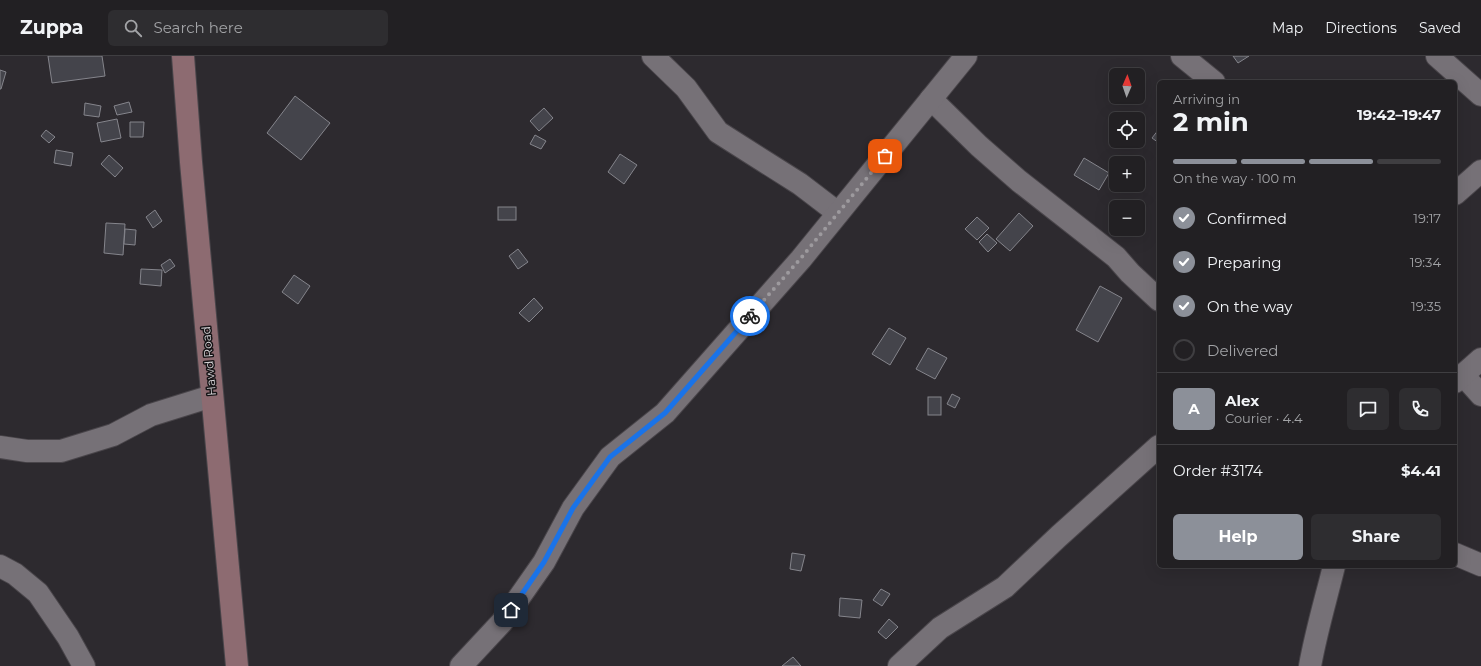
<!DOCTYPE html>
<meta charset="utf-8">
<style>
:root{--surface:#222023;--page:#2e2d30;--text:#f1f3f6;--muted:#a2a3a6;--line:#3f3e41;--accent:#8c9099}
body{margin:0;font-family:Montserrat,sans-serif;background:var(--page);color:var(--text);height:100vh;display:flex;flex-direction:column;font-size:15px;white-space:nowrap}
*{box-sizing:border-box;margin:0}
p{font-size:13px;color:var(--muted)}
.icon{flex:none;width:22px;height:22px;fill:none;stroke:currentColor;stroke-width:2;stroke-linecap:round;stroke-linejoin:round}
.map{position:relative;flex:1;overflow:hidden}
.sheet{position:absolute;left:1157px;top:24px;width:300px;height:488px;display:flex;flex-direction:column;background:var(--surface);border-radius:6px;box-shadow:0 4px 16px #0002,0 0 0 1px var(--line)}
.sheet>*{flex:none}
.needle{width:26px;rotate:2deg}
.tools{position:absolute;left:1109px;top:12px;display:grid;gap:8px}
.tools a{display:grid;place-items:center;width:36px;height:36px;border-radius:6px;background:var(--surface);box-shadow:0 4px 16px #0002,0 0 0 1px var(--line);font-size:20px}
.pin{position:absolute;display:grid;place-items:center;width:34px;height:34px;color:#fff;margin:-17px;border-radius:8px;box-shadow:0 2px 6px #0006}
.courier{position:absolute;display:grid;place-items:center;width:40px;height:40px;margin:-20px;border:3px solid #1a73e8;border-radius:50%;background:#fff;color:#222;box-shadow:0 1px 5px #0007}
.head em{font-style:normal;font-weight:700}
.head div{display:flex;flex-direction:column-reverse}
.head{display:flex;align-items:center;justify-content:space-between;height:68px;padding:0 16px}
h1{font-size:26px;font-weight:700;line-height:30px}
.bar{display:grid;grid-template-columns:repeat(4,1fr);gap:6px 4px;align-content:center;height:48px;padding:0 16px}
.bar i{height:5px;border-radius:3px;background:var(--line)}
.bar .current{background:var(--accent)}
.bar p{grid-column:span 4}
.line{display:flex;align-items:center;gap:10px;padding:0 16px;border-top:1px solid var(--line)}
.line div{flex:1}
.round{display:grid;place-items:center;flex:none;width:42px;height:42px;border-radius:6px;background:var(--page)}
ol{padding:0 16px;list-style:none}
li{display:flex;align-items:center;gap:12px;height:44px}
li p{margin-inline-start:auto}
li .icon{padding:4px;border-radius:50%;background:var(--accent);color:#fff;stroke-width:4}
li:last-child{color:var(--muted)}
li i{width:22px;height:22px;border:2px solid var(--line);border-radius:50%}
.primary-button{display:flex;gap:8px;margin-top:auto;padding:8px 16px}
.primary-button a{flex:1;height:46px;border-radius:6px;background:var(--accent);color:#fff;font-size:16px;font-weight:700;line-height:46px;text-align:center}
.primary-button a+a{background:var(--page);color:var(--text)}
header{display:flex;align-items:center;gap:24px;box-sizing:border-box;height:56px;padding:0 20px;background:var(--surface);border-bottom:1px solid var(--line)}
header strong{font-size:19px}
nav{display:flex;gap:22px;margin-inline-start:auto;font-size:14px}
.search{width:280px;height:36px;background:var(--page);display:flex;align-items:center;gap:10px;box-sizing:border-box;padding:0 14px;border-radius:6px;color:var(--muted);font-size:15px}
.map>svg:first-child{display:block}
</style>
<header>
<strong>Zuppa</strong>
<div class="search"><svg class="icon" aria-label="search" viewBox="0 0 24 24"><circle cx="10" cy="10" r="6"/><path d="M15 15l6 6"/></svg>Search here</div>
<nav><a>Map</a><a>Directions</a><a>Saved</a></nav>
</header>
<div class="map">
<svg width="1481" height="610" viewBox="0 0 1481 610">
<rect width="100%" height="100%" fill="#2d2a2f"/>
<g fill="#44444b" stroke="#85858c">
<polygon points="48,0 102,0 105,20 52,27"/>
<polygon points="1233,0 1249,0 1238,7"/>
<polygon points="0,14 6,16 1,33 0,33"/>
<polygon points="295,40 330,67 301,104 267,77"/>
<polygon points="129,46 132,56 117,59 114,50"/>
<polygon points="85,47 101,50 99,61 84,59"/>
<polygon points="544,52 553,62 539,75 530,65"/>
<polygon points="117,63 121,82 101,86 97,67"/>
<polygon points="130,66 144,66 143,81 130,81"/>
<polygon points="1159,73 1159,87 1152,82"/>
<polygon points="46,74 55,81 49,87 41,80"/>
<polygon points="535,79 546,85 541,93 530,88"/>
<polygon points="56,94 73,97 71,110 54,107"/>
<polygon points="620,98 637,109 624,128 608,116"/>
<polygon points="109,99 123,112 115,121 101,108"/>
<polygon points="1084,102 1109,117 1099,134 1074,119"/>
<rect x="498" y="151" width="18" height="13"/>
<polygon points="155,154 162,165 153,172 146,161"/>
<polygon points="1019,157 1033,170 1010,195 996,183"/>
<polygon points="977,161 989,172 977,184 965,173"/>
<polygon points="106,167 125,168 123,199 104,197"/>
<polygon points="125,173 136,174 135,189 124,188"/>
<polygon points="987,178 997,187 988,196 979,186"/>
<polygon points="518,193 528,206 518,213 509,200"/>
<polygon points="170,203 175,210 165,217 161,209"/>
<polygon points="141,213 162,214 161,230 140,228"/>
<polygon points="294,219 310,230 298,248 282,236"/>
<polygon points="1100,230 1122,242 1098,286 1076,274"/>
<polygon points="534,242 543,252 529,266 519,257"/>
<polygon points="889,272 906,282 890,309 872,298"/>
<polygon points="928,292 947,302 935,323 916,313"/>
<polygon points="952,338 960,342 955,352 947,348"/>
<rect x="928" y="341" width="13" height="18"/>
<polygon points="792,497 805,499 801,515 790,513"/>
<polygon points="881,533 890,538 882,550 873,544"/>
<polygon points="840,542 862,544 860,562 839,560"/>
<polygon points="889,563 898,571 886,583 878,576"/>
<polygon points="793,601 801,610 782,610"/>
</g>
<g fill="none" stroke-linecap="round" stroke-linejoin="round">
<g stroke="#49454a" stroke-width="24">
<g id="minor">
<polyline points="653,0 686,32 718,76 800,128 838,157"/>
<polyline points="1182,0 1214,26"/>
<polyline points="1437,0 1481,39"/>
<polyline points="931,43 979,90 1019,125 1116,201 1130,217 1159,244"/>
<polyline points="1455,138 1481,115"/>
<polyline points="1463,319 1481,339"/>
<polyline points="1455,326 1481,303"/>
<polyline points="0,391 27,395 61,395 113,379 151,359 212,340"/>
<polyline points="1455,498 1481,509"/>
<polyline points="0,510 15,518 38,537 68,581 84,610"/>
<polyline points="461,610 502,566 544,506 573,452 610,401 665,357 801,203 966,0"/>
<polyline points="899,610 940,572 1005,531 1059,480 1159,390"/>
<path d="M1310,610c6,-34 16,-67 24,-100"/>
</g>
</g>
<g stroke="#49454a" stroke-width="24">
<polyline id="secondary" points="183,0 191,106 237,610"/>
</g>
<use href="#minor" stroke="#767177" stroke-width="22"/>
<use href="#secondary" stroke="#8d6b71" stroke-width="22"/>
</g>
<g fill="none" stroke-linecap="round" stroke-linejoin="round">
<polyline stroke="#9d9a9e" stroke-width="4" stroke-dasharray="0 7.2" points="750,260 801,202 885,100"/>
<polyline stroke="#1a73e8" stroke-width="5" points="511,554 544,506 573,452 610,401 665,357 750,260"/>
</g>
<g text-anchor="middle" stroke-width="3" stroke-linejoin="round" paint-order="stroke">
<g font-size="12" fill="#d9d7da" stroke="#151315">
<text transform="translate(209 305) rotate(-95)" y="4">Hawd Road</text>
</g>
</g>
</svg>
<div class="tools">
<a><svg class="needle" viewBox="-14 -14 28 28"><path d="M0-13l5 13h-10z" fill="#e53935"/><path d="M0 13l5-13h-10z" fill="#a2a3a6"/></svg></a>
<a><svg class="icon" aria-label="locate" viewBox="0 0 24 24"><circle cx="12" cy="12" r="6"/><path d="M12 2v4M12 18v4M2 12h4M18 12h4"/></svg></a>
<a>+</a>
<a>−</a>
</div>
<div class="pin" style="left:885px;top:100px;background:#ea580c"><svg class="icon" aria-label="bag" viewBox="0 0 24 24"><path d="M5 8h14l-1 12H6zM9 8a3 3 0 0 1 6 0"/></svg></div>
<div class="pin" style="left:511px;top:554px;background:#1f2937"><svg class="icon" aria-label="home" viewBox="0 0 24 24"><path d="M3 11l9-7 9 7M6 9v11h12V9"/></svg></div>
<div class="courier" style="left:750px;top:260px"><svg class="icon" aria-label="bike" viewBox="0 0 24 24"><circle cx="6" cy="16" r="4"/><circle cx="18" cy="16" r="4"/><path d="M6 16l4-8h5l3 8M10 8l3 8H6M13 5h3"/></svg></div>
<section class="sheet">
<div class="head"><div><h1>2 min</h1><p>Arriving in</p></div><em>19:42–19:47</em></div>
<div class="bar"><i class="current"></i><i class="current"></i><i class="current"></i><i></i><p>On the way · 100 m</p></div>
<ol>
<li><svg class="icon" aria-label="check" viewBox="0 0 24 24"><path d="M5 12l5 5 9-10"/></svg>Confirmed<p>19:17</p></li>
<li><svg class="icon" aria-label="check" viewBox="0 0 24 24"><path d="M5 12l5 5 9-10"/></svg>Preparing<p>19:34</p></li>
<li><svg class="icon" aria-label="check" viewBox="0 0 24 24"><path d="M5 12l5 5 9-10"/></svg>On the way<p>19:35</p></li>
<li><i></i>Delivered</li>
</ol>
<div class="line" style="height:72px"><b class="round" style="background:var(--accent);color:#fff">A</b><div><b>Alex</b><p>Courier · 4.4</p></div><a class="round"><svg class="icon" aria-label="chat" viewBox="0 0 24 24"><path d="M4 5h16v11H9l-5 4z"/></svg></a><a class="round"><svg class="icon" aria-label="phone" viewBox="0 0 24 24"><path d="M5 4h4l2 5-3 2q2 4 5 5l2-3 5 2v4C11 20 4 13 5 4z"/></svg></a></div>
<div class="line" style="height:52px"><div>Order #3174</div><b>$4.41</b></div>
<div class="primary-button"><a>Help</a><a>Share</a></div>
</section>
</div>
